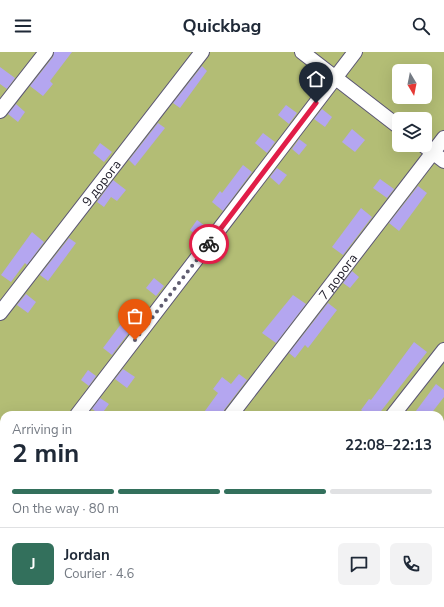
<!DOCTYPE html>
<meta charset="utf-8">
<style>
:root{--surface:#fff;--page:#f2f2f3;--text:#1f2937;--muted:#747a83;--line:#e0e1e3;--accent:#33705c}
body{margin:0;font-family:"Nunito Sans",sans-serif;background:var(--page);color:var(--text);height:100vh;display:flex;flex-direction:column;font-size:15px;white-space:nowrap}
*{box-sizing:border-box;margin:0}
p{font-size:13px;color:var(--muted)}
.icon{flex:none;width:22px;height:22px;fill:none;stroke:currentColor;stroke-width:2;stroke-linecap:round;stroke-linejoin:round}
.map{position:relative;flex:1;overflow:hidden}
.sheet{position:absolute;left:0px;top:359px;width:444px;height:196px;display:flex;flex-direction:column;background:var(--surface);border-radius:12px 12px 0 0;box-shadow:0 4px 16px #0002}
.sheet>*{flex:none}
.needle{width:26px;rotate:170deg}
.controls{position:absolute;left:392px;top:12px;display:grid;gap:8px}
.controls a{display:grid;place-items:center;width:40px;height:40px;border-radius:6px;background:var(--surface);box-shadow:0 4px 16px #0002;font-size:20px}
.pin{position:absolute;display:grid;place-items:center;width:34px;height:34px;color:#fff;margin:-41px -17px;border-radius:50% 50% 50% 0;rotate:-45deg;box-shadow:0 0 4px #0007}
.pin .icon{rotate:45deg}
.courier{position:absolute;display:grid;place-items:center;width:40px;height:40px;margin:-20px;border:3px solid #e11d48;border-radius:50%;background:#fff;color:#222;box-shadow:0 1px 5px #0007}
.summary em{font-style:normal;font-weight:700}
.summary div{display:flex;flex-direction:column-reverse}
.summary{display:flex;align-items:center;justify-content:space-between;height:68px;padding:0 12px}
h1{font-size:26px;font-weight:700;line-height:30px}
.bar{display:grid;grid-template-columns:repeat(4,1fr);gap:6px 4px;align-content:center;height:48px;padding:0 12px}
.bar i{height:5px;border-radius:3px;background:var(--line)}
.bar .selected{background:var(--accent)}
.bar p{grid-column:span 4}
.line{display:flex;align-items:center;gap:10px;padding:0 12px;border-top:1px solid var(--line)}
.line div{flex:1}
.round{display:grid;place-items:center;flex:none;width:42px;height:42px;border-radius:6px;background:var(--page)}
header{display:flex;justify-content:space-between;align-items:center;height:52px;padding:0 12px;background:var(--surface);font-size:18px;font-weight:700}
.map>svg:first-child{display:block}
</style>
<header><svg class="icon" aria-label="menu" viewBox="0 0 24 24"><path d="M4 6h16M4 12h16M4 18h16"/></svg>Quickbag<svg class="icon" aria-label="search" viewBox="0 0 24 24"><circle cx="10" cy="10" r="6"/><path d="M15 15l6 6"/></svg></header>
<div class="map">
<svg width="444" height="555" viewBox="0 0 444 555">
<rect width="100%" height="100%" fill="#e0dbfe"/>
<path fill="#b3bd75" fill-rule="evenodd" d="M0,0h444v555h-444zM399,19h26v26h-26zM399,67h26v26h-26zM4,363h436v188h-436z"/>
<g fill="#b4a6f0">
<polygon points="54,0 72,0 50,29 53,32 43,44 30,34 53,5"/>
<polygon points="202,14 207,19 180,56 173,51"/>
<polygon points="0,15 15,26 7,37 0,32"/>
<polygon points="16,52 25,60 18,70 8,62"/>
<polygon points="286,53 297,61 289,72 278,63"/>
<polygon points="322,57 332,65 325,75 314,67"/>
<polygon points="158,71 165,76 135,114 129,108"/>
<polygon points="352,77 365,88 355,100 342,90"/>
<polygon points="263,81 275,90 267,101 255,91"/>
<polygon points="299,87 307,93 299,103 292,97"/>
<polygon points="100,91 112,100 104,110 93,101"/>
<polygon points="243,113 252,120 223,159 212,150 220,139 222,141"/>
<polygon points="277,116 287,123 279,133 270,125"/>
<polygon points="380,127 394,137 387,146 373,136"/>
<polygon points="113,128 126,138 117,149 111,145 104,155 97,150"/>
<polygon points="418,134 427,141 399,179 389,171"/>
<polygon points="361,156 372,165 343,203 332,195"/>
<polygon points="197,168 209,177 201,187 190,178"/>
<polygon points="32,180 44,190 27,213 25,211 11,230 1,223"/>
<polygon points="69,186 76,191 48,229 40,223"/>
<polygon points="352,219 359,225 350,236 343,231"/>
<polygon points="154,226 164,234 156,244 146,236"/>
<polygon points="26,242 36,250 28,261 17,253"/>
<polygon points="293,243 306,252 276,291 262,281"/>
<polygon points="328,251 337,258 308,296 305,293 295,306 289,301"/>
<polygon points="131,255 141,263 133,275 122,267"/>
<polygon points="121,272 130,279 112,303 103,296"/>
<polygon points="414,290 427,300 378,363 367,363 361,358 369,347 371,348"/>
<polygon points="123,317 135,325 127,336 115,327"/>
<polygon points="88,318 96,324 89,334 81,328"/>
<polygon points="239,322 247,328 224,358 223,363 202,363 218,341 213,337 222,325 231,332"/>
<polygon points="436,332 444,338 444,345 430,363 413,363"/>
<polygon points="100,346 109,352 101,363 92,357"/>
</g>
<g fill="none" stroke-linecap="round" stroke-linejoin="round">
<g stroke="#5b5674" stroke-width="16">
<g id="street">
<polyline points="302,0 399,75"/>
<polyline points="0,59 46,0"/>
<polyline points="423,93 444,109"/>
<path id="s1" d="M0,261l202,-261"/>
<polyline points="77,363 355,0"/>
<path id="s2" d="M231,363l213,-277"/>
<polyline points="393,363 444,298"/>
<polyline points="0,464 4,459"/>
<polyline points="440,516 444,511"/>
<polyline points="84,555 87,551"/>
<polyline points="243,555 246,551"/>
<polyline points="410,555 413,551"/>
</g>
</g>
<use href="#street" stroke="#fff" stroke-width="14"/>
</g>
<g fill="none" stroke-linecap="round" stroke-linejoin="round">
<polyline stroke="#5f5c70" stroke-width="4" stroke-dasharray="0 7.2" points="135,288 209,192"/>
<polyline stroke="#e11d48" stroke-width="5" points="209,192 316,51"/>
</g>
<g text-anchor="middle" stroke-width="3" stroke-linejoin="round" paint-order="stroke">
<g font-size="13" fill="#191724" stroke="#e0dbfe">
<text dy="5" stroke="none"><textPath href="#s1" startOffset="165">9 дорога</textPath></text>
<text dy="5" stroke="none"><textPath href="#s2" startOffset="175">7 дорога</textPath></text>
</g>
</g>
</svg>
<div class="controls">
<a><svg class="needle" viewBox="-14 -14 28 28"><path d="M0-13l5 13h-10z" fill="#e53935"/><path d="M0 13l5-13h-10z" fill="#747a83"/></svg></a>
<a><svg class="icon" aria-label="layers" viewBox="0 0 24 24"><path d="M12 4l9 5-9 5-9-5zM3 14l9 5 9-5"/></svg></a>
</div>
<div class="pin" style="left:135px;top:288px;background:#ea580c"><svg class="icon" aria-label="bag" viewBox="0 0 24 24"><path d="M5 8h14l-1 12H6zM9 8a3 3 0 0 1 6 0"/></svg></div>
<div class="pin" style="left:316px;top:51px;background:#1f2937"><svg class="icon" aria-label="home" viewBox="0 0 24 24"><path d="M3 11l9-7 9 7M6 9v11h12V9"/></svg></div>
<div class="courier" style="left:209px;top:192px"><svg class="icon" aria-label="bike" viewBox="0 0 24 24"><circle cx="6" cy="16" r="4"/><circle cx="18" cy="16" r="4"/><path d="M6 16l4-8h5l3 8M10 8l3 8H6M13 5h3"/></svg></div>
<section class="sheet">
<div class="summary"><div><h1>2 min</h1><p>Arriving in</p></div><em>22:08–22:13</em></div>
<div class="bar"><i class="selected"></i><i class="selected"></i><i class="selected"></i><i></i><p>On the way · 80 m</p></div>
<div class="line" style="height:72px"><b class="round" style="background:var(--accent);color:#fff">J</b><div><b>Jordan</b><p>Courier · 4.6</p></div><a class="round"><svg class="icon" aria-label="chat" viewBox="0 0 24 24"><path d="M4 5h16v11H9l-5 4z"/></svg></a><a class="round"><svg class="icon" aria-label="phone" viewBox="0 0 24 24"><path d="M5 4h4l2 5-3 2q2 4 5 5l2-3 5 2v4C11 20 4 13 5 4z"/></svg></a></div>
</section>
</div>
